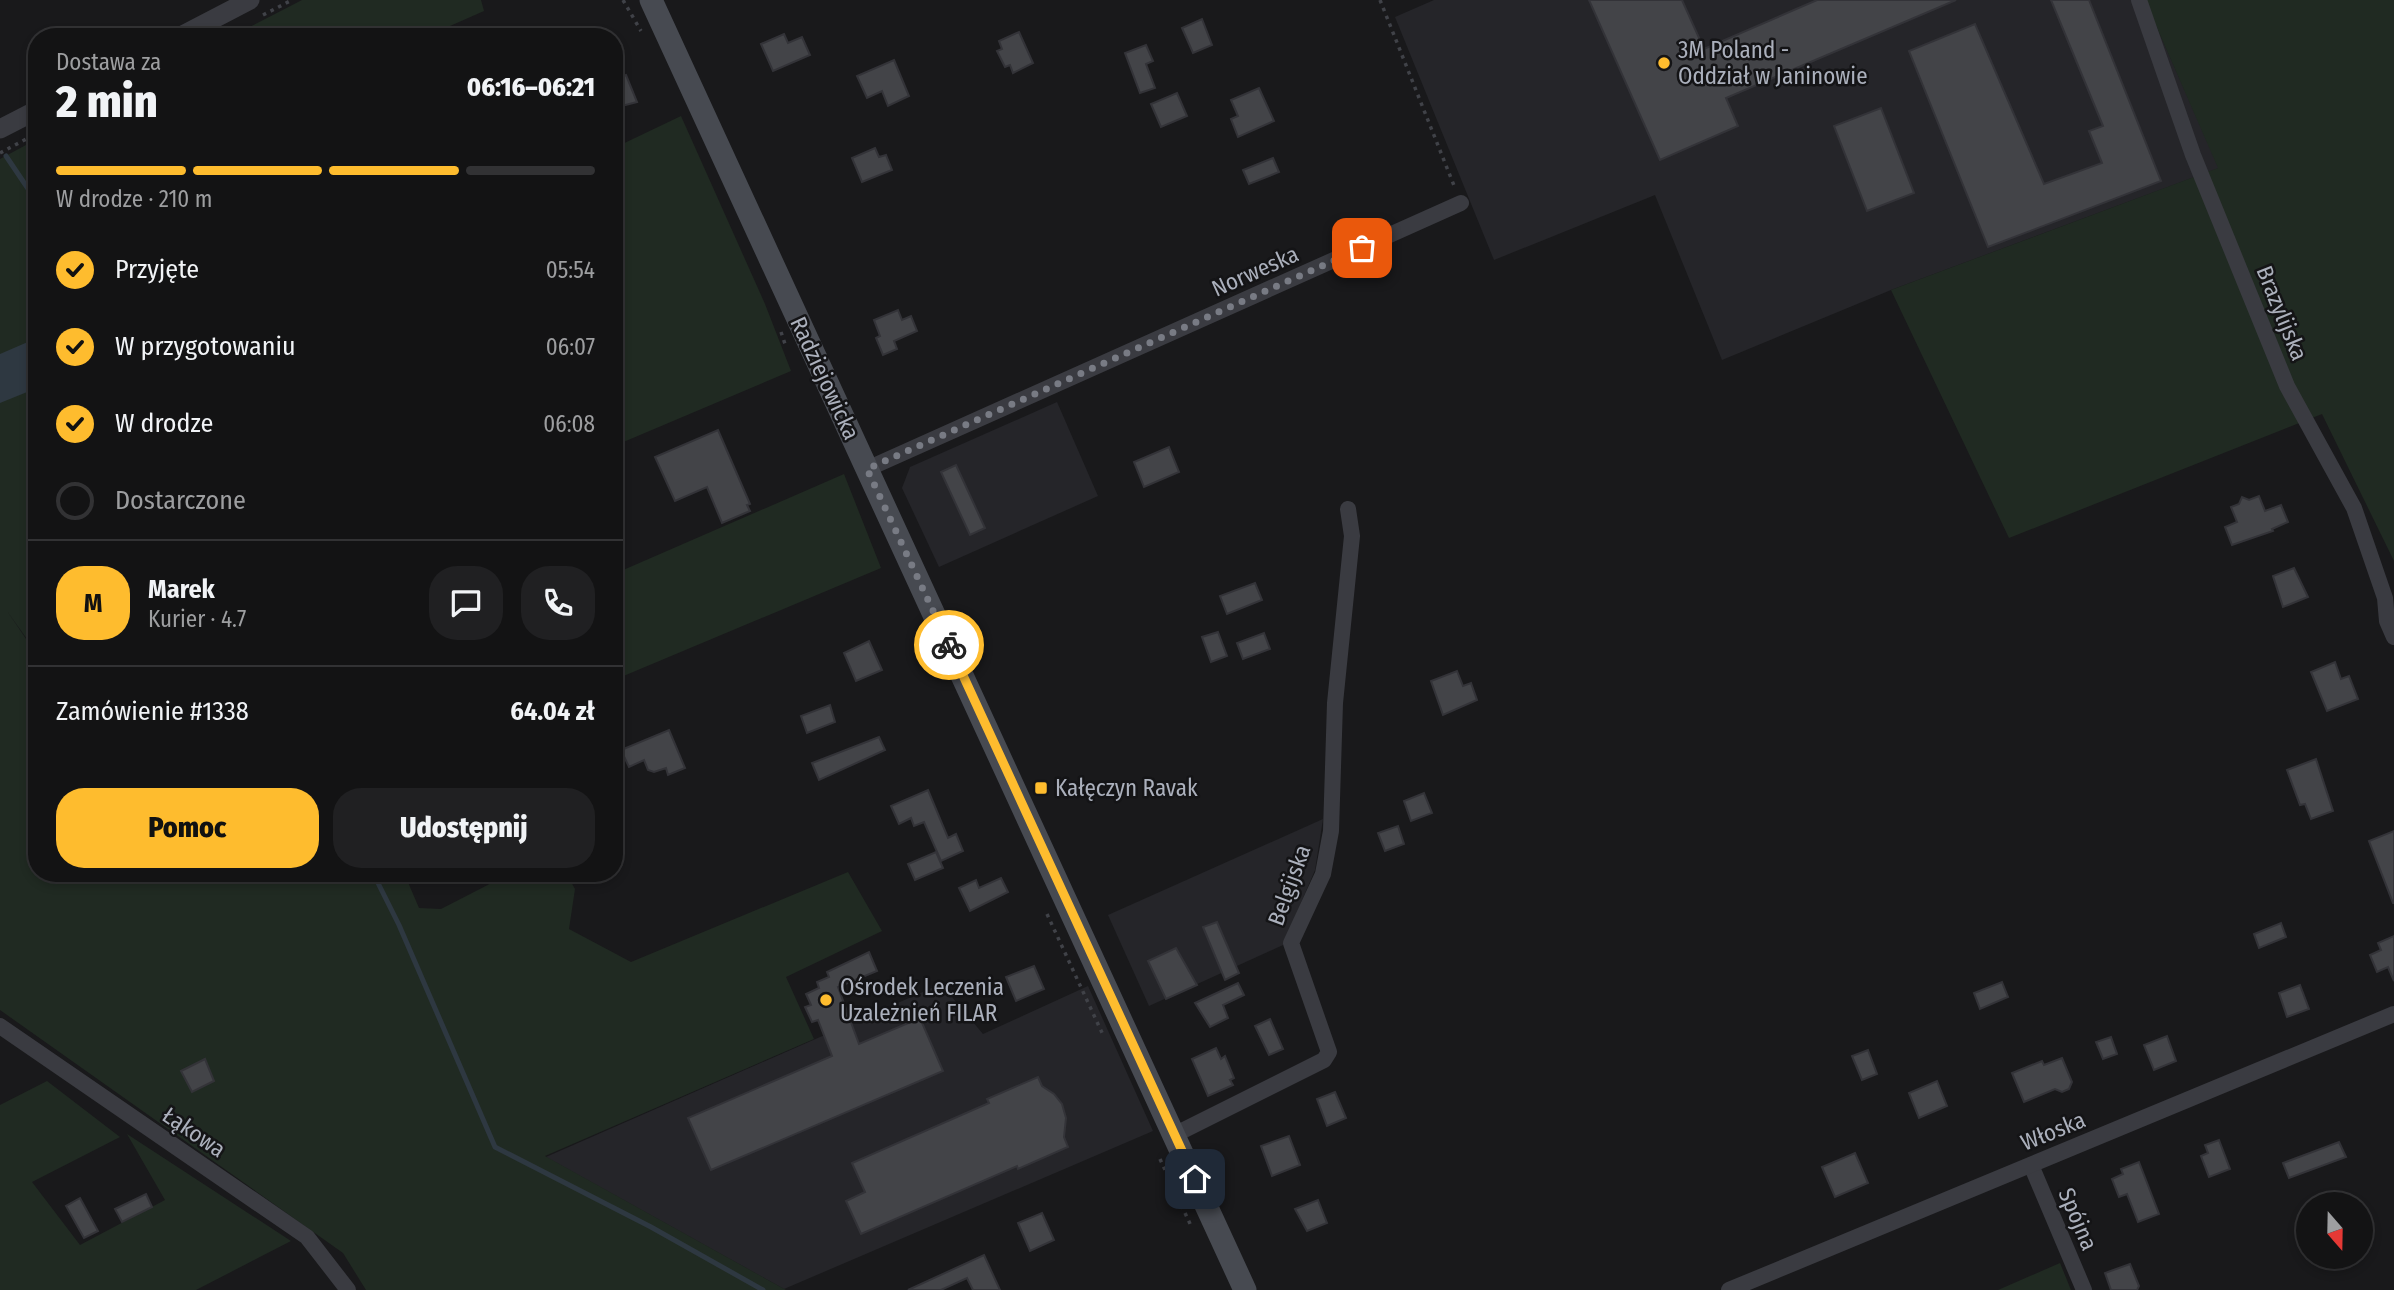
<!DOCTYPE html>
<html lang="pl">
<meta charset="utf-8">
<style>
:root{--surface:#131314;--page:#202022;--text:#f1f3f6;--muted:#9d9ea0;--line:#323234;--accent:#febc2e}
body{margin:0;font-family:"Fira Sans Condensed",sans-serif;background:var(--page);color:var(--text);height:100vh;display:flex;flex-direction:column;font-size:26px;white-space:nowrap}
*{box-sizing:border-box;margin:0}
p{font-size:23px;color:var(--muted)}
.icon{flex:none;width:38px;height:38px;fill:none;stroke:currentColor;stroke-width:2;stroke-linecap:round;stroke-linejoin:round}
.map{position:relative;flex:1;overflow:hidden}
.drawer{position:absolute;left:28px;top:28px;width:595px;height:854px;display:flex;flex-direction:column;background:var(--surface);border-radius:28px;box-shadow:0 4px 10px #0003,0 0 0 2px var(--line)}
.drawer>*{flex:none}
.needle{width:46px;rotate:160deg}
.controls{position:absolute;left:2296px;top:1192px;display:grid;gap:14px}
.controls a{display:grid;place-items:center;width:77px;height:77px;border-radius:50%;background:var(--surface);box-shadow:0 4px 10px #0003,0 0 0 2px var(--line);font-size:35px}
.pin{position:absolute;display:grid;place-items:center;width:60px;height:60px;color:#fff;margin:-30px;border-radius:14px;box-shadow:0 4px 10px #0006}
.courier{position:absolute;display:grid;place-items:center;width:70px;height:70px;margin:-35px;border:5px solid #febc2e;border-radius:50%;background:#fff;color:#222;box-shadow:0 2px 9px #0007}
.overview em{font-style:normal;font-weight:800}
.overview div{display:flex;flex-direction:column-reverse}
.overview{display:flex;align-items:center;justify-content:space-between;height:119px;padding:0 28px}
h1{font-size:46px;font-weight:800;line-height:52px}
.bar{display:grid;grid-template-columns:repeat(4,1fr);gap:10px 7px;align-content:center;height:84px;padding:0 28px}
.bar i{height:9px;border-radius:5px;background:var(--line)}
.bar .current{background:var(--accent)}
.bar p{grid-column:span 4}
.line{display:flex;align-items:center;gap:18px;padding:0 28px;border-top:2px solid var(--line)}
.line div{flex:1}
.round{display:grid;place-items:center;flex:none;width:74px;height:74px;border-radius:28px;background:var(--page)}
ol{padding:0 28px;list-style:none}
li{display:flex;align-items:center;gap:21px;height:77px}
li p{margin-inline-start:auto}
li .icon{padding:7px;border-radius:50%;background:var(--accent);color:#111;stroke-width:4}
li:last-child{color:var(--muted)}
li i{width:38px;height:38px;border:4px solid var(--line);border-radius:50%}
.primary-button{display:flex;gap:14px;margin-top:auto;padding:14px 28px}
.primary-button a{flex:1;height:80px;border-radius:28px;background:var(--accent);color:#111;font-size:28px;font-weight:800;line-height:80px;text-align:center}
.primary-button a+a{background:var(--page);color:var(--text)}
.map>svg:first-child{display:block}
</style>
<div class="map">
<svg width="2394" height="1290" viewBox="0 0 2394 1290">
<rect width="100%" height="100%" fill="#19191b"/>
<g fill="#252529">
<polygon points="1434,0 2145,0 2219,168 1891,290 1722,360 1655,195 1494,260 1395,17"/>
<polygon points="1057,402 1098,496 939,567 902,488 910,467"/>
<polygon points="1323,819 1315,870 1283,945 1149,1006 1108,915"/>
<polygon points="941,984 983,1034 1088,986 1153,1131 784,1289 546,1157"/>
</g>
<g fill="#202a22">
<polygon points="302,0 481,0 484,11 425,37 230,37"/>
<polygon points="2145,0 2394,0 2394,561 2322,414 2009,538 1891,290 2218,168"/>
<polygon points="681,116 765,304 791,371 614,446 614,148"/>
<polygon points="37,139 37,653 7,611 37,655 37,873 404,873 419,908 441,909 511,873 566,873 575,889 569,929 631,962 848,872 882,931 786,977 814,1039 545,1156 786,1290 366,1290 343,1253 0,1010 0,159"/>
<polygon points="844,474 881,568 614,680 614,574"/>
<polygon points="47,1081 120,1137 32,1182 80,1245 165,1200 127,1134 291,1241 196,1290 0,1290 0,1105"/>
<polygon points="2060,1263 2071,1290 1998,1290"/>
</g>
<polygon fill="#2e3841" points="37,338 37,388 0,403 0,354"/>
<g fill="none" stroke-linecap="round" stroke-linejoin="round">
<g stroke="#2e3841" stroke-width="5">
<polyline points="6,156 37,202"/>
<polyline points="373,873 399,925 495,1147 651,1227 763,1290"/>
</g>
</g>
<g fill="#434448" stroke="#333338" stroke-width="2">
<polygon points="1589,0 1682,0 1704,49 1817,0 1956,0 1726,98 1738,126 1660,160"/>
<polygon points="2051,0 2089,0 2161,181 1988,247 1909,51 1975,24 2044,184 2102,163 2089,131 2103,126"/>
<polygon points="1202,19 1212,45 1193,53 1182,28"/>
<polygon points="1019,32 1033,63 1013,73 1010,65 1005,67 997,51 1002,49 999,41"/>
<polygon points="784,34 788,43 802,37 810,55 773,71 761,44"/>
<polygon points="1146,45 1153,61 1146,64 1155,88 1140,93 1125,53"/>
<polygon points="894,60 909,96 888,106 882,91 867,98 857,76"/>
<polygon points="626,75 637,102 614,108 614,79"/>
<polygon points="1259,88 1274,121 1238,137 1231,119 1238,116 1231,100"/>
<polygon points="1177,93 1187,116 1161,127 1151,104"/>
<polygon points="1881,108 1914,193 1867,211 1834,126"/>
<polygon points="875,148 879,157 886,155 892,170 862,182 852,158"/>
<polygon points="1273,158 1279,172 1249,184 1243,170"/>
<polygon points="898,310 902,320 911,316 917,331 894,341 897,349 883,355 876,338 880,336 874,320"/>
<polygon points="718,430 750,504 747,505 750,511 722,523 707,487 675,501 655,457"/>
<polygon points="1169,447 1179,472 1144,487 1134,462"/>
<polygon points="956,465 985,528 970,535 941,472"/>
<polygon points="2259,496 2265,511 2281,505 2288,522 2272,529 2273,531 2232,545 2225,527 2237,522 2231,507 2239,504 2242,497 2249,500"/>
<polygon points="2294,568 2308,597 2283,607 2273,576"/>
<polygon points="1255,583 1262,600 1227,614 1220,596"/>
<polygon points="1218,632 1227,656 1211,662 1202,637"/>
<polygon points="1264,633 1270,649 1243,659 1237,643"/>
<polygon points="869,641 882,670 856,681 844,653"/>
<polygon points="2335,662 2341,679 2349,676 2358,699 2327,711 2311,672"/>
<polygon points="1457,671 1463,686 1471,683 1477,700 1443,715 1431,681"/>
<polygon points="830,705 835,722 807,733 801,716"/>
<polygon points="669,730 685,768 668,775 666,768 654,772 648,770 644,760 629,767 621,750"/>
<polygon points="879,737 885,750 819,780 812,763"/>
<polygon points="2316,759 2333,811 2311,819 2305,804 2300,805 2287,770"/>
<polygon points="928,790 948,838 956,834 963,851 941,861 924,822 914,826 911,818 899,824 891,806"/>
<polygon points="1424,793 1432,813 1411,821 1404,801"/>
<polygon points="1398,826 1404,844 1385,851 1378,833"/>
<polygon points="2394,831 2394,903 2393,903 2369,841"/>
<polygon points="936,852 943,868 915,880 908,864"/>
<polygon points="1001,878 1008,892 970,911 959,888 976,880 979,888"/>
<polygon points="1217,922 1239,973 1225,980 1203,927"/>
<polygon points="2281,923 2286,937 2259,948 2254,934"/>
<polygon points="2394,936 2394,981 2388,967 2377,972 2370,955 2381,950 2378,943"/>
<polygon points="1176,948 1197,985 1166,999 1148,961"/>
<polygon points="869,952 877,971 838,987 859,1044 920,1018 943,1071 711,1170 688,1118 832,1056 818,1020 812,1022 805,1007 811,1005 806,994 819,988 817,982 829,977 827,972"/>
<polygon points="1034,966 1044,989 1016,1001 1006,977"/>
<polygon points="2002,982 2008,997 1980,1009 1974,993"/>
<polygon points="1238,983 1244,995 1223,1005 1228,1018 1210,1027 1195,1003"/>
<polygon points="2300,985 2309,1009 2287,1017 2279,993"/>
<polygon points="1270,1019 1283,1049 1269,1055 1255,1026"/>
<polygon points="2167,1036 2176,1061 2154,1070 2144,1045"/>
<polygon points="2111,1037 2117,1054 2103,1059 2096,1042"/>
<polygon points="1216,1048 1221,1059 1225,1056 1234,1078 1230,1080 1233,1085 1208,1096 1192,1059"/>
<polygon points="1868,1050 1877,1074 1862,1080 1852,1056"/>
<polygon points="2062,1058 2072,1082 2069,1089 2062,1092 2055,1089 2024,1102 2012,1073 2042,1061 2044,1065"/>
<polygon points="205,1059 214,1081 192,1092 181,1071"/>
<polygon points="1038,1077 1042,1086 1054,1094 1062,1104 1066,1118 1064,1137 1068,1147 1018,1169 1017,1166 861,1234 846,1201 865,1192 852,1163 989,1103 987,1099"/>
<polygon points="1937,1081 1947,1106 1919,1118 1909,1093"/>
<polygon points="1335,1092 1346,1118 1327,1126 1317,1099"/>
<polygon points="1289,1136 1300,1165 1272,1176 1261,1146"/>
<polygon points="2219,1140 2230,1169 2209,1177 2201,1156 2208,1153 2205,1145"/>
<polygon points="2339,1142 2346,1157 2289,1178 2283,1163"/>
<polygon points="1855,1153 1868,1183 1835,1197 1822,1167"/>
<polygon points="2139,1162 2159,1214 2138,1222 2127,1194 2119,1197 2112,1179 2123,1174 2121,1169"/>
<polygon points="146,1194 152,1207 122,1222 115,1209"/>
<polygon points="80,1198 98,1231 84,1238 66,1206"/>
<polygon points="1318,1200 1327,1223 1307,1231 1295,1209"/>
<polygon points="1042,1213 1054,1240 1030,1251 1018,1223"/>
<polygon points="984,1255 1000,1290 973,1290 967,1278 941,1290 908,1290"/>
<polygon points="2130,1264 2139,1286 2137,1290 2111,1290 2105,1273"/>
</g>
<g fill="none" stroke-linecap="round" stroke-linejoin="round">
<g stroke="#404248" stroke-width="3.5" stroke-dasharray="3.5 5" stroke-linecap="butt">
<polyline points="623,0 641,31"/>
<polyline points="1380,0 1455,188"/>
<polyline points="263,15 292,0"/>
<polyline points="0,153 32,136"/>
<polyline points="781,332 786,347"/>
<polyline points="1047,914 1104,1037"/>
<polyline points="1160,1159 1192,1228"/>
</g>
<g stroke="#3a3b41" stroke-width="16">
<polyline points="2139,0 2193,155 2287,386 2354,508 2385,598 2387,621 2394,637"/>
<polyline points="867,469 1461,203"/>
<polyline points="0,1026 307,1237 348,1290"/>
<polyline points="1174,1135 1324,1060 1329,1052 1291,943 1323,874 1331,831 1335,703 1352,536 1348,509"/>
<polyline points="2031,1165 2084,1290"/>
<polyline points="1729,1290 2394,1014"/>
</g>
<g stroke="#3a3b41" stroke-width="19">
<polyline points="179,37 250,0"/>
<polyline points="0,129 37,110"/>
</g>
<polyline stroke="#474a51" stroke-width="23" points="651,0 1245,1290"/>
</g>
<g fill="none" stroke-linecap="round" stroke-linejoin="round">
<polyline stroke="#787b84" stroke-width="7" stroke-dasharray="0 12.6" points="949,645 867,469 1362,248"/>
<polyline stroke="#febc2e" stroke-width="9" points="949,645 1195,1179"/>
</g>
<g fill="#febc2e" stroke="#141416" stroke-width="2.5">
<circle cx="1664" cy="63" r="7"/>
<rect x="1034" y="781" width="14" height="14" rx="3.5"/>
<circle cx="826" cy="1000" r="7"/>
</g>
<g text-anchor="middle" stroke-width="5" stroke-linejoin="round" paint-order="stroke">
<g font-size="23" fill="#abb0bc" stroke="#141416" text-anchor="start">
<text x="1678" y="58">3M Poland -<tspan x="1678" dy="26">Oddział w Janinowie</tspan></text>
<text x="1055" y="796">Kałęczyn Ravak</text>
<text x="840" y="995">Ośrodek Leczenia<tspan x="840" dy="26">Uzależnień FILAR</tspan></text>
</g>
<g font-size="23" fill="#abb0bc" stroke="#141416">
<text transform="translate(1255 271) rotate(-24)" y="8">Norweska</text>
<text transform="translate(2282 313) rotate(68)" y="8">Brazylijska</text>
<text transform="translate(825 378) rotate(65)" y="8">Radziejowicka</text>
<text transform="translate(1289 885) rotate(-70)" y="8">Belgijska</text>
<text transform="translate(2053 1131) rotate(-22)" y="8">Włoska</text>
<text transform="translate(194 1132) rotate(34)" y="8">Łąkowa</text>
<text transform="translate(2078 1219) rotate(67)" y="8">Spójna</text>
</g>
</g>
</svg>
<div class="controls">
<a><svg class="needle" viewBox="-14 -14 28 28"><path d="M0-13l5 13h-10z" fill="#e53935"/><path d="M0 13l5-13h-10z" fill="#9d9ea0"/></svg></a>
</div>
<div class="pin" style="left:1362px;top:248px;background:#ea580c"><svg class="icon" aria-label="bag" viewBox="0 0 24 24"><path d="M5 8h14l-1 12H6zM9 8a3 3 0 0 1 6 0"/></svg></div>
<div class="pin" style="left:1195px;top:1179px;background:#1f2937"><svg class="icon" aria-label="home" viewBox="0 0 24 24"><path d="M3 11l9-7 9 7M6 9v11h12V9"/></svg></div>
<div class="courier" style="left:949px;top:645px"><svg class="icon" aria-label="bike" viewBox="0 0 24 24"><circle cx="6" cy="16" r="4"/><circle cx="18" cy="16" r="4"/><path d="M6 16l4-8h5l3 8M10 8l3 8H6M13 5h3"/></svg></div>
<section class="drawer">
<div class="overview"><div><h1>2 min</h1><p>Dostawa za</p></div><em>06:16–06:21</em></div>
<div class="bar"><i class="current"></i><i class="current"></i><i class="current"></i><i></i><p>W drodze · 210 m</p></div>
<ol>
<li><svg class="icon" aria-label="check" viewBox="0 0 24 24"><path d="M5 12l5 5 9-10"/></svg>Przyjęte<p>05:54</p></li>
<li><svg class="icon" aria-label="check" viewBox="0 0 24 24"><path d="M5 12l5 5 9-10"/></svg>W przygotowaniu<p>06:07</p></li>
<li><svg class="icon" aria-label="check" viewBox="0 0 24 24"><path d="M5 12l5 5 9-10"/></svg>W drodze<p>06:08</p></li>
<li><i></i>Dostarczone</li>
</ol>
<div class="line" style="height:126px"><b class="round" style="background:var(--accent);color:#111">M</b><div><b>Marek</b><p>Kurier · 4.7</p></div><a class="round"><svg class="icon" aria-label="chat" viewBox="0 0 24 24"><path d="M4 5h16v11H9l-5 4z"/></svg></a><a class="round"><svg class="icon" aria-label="phone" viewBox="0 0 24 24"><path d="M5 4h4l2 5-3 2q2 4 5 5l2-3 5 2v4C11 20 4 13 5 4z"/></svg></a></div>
<div class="line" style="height:91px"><div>Zamówienie #1338</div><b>64.04 zł</b></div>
<div class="primary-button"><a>Pomoc</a><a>Udostępnij</a></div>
</section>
</div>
